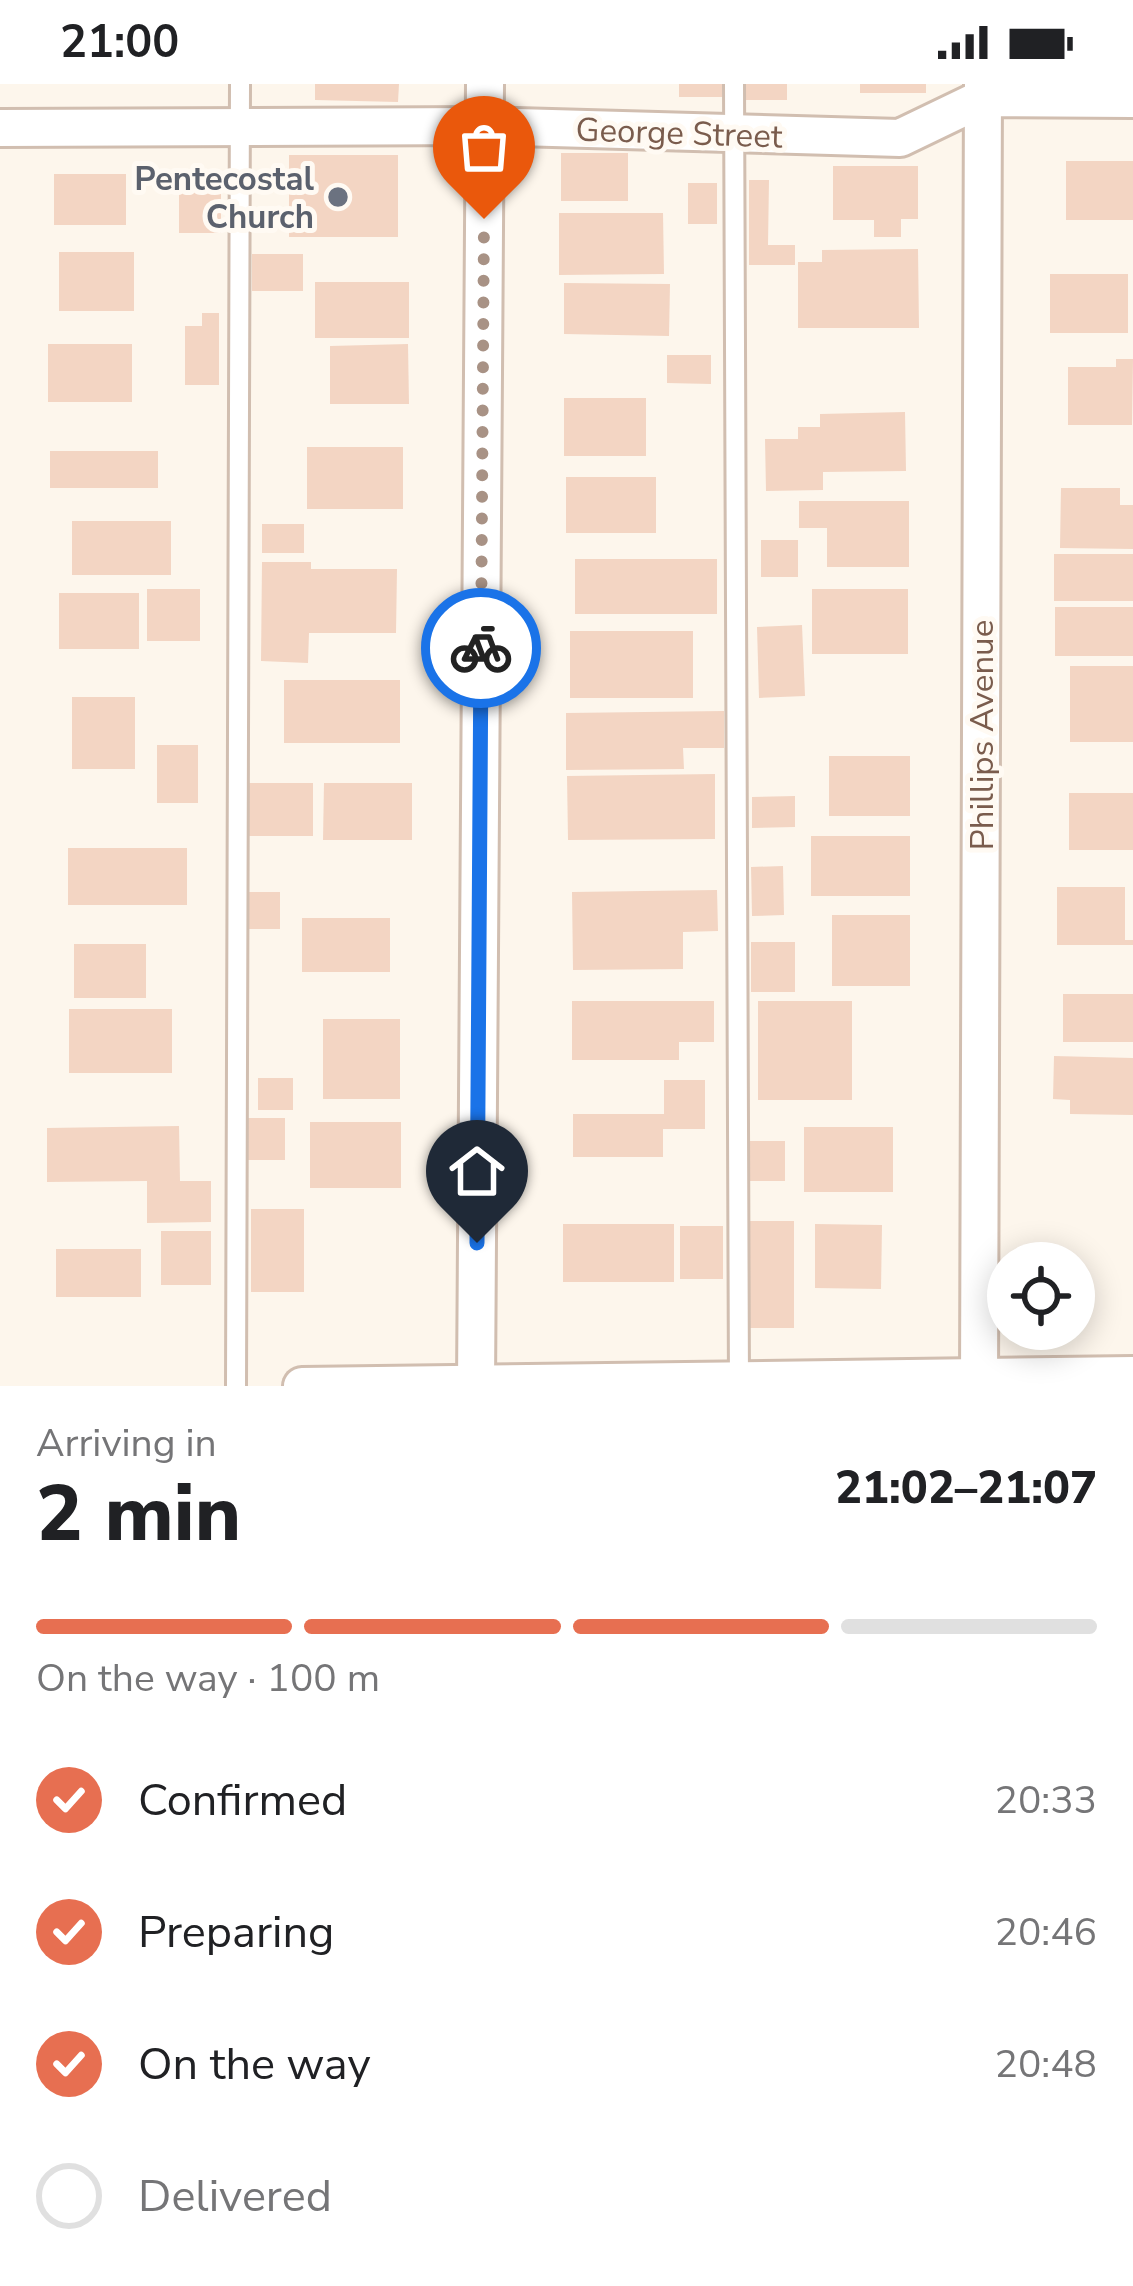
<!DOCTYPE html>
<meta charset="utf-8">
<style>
:root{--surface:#fff;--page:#f2f2f2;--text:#202124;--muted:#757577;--line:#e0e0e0;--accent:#e76f51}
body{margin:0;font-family:"Nunito Sans",sans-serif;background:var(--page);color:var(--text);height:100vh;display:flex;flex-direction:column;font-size:45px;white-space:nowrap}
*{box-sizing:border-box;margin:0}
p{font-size:39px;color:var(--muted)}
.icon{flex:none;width:66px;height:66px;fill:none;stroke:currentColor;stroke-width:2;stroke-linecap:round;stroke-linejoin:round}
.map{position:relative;height:1302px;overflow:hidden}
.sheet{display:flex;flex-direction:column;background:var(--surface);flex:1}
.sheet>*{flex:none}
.fabs{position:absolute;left:987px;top:1158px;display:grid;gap:24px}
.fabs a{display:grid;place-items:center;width:108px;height:108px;border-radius:50%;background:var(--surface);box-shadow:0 6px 30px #0003;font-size:60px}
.pin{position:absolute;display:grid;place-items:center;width:102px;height:102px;color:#fff;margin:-123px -51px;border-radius:50% 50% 50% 0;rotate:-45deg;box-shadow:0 0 12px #0007}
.pin .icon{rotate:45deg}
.courier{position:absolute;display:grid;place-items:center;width:120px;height:120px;margin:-60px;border:9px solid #1a73e8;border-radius:50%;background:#fff;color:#222;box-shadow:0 3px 15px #0007}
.headline em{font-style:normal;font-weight:800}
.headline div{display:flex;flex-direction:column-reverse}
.headline{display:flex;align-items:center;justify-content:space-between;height:204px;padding:0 36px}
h1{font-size:78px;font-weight:800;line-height:90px}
.bar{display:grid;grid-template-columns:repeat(4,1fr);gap:18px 12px;align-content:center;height:144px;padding:0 36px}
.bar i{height:15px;border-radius:9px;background:var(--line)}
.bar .on{background:var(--accent)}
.bar p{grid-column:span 4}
ol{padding:0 36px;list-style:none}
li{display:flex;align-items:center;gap:36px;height:132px}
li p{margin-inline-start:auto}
li .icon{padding:12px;border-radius:50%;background:var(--accent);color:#fff;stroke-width:4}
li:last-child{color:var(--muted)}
li i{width:66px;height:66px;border:6px solid var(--line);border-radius:50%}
.status{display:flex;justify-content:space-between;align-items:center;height:84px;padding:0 60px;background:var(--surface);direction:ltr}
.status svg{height:33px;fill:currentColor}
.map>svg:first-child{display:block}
</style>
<div class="status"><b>21:00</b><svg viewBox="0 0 49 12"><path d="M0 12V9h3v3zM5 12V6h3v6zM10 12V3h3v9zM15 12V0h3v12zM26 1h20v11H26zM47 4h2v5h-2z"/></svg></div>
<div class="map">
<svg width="1133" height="1302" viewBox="0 0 1133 1302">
<rect width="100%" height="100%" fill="#fdf6ec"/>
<g fill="#f3d5c3">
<polygon points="315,0 399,0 398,18 315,16"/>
<rect x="679" y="0" width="43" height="13"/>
<rect x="743" y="0" width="44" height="16"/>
<rect x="860" y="0" width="66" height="9"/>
<rect x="561" y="69" width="67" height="48"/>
<rect x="289" y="71" width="109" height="82"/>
<rect x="1066" y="77" width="67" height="59"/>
<polygon points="833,82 918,82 918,135 901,135 901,153 874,153 874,136 833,136"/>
<rect x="54" y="90" width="72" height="51"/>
<rect x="179" y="92" width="42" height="57"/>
<polygon points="749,96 769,96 768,161 795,161 795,181 749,181"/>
<rect x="688" y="99" width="29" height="41"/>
<polygon points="559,129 663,129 664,190 559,191"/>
<polygon points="918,165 919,244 798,244 798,178 822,178 822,166"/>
<rect x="59" y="168" width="75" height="59"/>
<rect x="252" y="170" width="51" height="37"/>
<rect x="1050" y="190" width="78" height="59"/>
<rect x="315" y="198" width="94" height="56"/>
<polygon points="564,199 670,200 669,252 564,250"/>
<polygon points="202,229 219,229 219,301 185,301 185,242 202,242"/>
<rect x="48" y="260" width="84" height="58"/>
<polygon points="408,260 409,320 330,320 330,262"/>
<polygon points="667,271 711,271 711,300 667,299"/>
<polygon points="1116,275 1133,275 1132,341 1068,341 1068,283 1116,283"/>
<rect x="564" y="314" width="82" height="58"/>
<polygon points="905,328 906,387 823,388 823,406 766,407 765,355 798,355 798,343 820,343 820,330"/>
<rect x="307" y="363" width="96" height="62"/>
<rect x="50" y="367" width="108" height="37"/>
<rect x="566" y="393" width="90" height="56"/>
<polygon points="1061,404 1120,404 1120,421 1133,421 1133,465 1060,464"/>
<polygon points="799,417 909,417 909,483 827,483 827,444 799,444"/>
<rect x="72" y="437" width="99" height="54"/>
<rect x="262" y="440" width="42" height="29"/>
<rect x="761" y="456" width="37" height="37"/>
<rect x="1054" y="470" width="79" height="47"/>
<rect x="575" y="475" width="142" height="55"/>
<polygon points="262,478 311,478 311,485 397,485 396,549 309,549 308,579 261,577"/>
<rect x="147" y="505" width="53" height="52"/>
<rect x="812" y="505" width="96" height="65"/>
<rect x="59" y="509" width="80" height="56"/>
<rect x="1055" y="523" width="78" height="49"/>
<polygon points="802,541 805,612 759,614 757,543"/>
<rect x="570" y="547" width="123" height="67"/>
<rect x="1070" y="582" width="63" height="76"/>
<rect x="284" y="596" width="116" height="63"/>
<rect x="72" y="613" width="63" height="72"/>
<polygon points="724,627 724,664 683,664 684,685 566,686 566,629"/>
<rect x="157" y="661" width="41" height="58"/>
<rect x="829" y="672" width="81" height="60"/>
<polygon points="715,690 715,755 568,756 567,692"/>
<rect x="248" y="699" width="65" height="53"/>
<polygon points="324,699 412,699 412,756 323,756"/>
<rect x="1069" y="709" width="64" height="57"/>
<polygon points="795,712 795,743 752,744 752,713"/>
<rect x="811" y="752" width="99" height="60"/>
<rect x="68" y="764" width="119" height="57"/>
<polygon points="783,782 784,831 752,832 751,783"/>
<polygon points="1057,803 1125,803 1125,856 1133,856 1133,861 1057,861"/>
<polygon points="717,806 718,847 683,848 683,885 573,886 572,808"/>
<rect x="249" y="808" width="31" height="37"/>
<rect x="832" y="831" width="78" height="71"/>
<rect x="302" y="834" width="88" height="54"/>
<rect x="751" y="858" width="44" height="50"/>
<rect x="74" y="860" width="72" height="54"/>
<rect x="1063" y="910" width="70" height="48"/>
<polygon points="572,917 714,917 714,958 679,958 679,976 572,976"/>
<rect x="758" y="917" width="94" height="99"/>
<rect x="69" y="925" width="103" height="64"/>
<rect x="323" y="935" width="77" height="80"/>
<polygon points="1054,972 1133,974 1133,1031 1070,1030 1070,1016 1053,1015"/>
<rect x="258" y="994" width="35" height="32"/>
<polygon points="664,996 705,996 705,1045 663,1045 663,1073 573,1073 573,1030 664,1030"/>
<rect x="248" y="1034" width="37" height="42"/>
<rect x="310" y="1038" width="91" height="66"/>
<polygon points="179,1042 180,1097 211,1097 211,1138 147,1139 147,1097 47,1098 47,1044"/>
<rect x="804" y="1043" width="89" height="65"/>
<rect x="746" y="1057" width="39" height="40"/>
<rect x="251" y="1125" width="53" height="83"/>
<rect x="749" y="1137" width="45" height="107"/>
<rect x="563" y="1140" width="111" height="58"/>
<polygon points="815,1140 882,1141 881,1205 815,1204"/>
<rect x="680" y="1142" width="43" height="53"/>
<rect x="161" y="1147" width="50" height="54"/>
<rect x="56" y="1165" width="85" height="48"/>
</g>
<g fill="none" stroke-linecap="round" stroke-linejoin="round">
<g stroke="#d1beb0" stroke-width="24">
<g id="lane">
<polyline points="734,0 739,1302"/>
<polyline points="236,1302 240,0"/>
</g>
</g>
<g stroke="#d1beb0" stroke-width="42">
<g id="street">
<polyline points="0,44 485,42 900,54 983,14 1133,15"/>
<polyline points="302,1302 1133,1291"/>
<polyline points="476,1302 485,0"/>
<polyline points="979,1302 983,0"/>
</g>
</g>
<use href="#lane" stroke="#fff" stroke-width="18"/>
<use href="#street" stroke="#fff" stroke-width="36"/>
</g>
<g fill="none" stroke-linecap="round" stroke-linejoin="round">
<polyline stroke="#a89285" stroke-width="12" stroke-dasharray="0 21.6" points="481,564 484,135"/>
<polyline stroke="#1a73e8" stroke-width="15" points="477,1159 481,564"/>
</g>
<circle fill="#6b7280" stroke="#fffaf3" stroke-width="4.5" cx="338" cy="113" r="12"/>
<g text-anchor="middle" stroke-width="10" stroke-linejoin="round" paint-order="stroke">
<g font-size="33" fill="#7a5c4d" stroke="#fffaf3">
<text transform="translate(679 48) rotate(2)" y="12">George Street</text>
<text transform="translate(981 651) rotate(-90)" y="12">Phillips Avenue</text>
</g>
<g font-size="33" font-weight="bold" fill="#5b616d" stroke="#fffaf3" text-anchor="end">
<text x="314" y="106">Pentecostal<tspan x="314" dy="38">Church</tspan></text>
</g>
</g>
</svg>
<div class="fabs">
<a><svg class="icon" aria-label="locate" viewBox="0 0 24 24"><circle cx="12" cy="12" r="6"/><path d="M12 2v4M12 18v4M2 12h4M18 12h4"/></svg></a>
</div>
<div class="pin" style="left:484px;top:135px;background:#ea580c"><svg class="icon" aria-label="bag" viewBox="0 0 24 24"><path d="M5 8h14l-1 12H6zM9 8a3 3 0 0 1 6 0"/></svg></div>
<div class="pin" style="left:477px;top:1159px;background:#1f2937"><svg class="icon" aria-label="home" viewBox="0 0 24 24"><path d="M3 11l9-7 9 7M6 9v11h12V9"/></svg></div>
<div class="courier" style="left:481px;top:564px"><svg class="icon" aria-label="bike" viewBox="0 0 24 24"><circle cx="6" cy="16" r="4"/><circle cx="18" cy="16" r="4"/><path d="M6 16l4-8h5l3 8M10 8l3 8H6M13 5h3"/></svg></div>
</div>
<section class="sheet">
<div class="headline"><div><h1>2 min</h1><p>Arriving in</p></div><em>21:02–21:07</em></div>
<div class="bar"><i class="on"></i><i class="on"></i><i class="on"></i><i></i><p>On the way · 100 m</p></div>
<ol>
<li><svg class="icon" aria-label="check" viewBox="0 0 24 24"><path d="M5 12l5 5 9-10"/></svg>Confirmed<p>20:33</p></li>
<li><svg class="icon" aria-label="check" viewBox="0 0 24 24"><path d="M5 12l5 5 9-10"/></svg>Preparing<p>20:46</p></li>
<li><svg class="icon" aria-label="check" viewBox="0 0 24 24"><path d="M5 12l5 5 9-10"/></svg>On the way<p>20:48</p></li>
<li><i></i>Delivered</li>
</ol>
</section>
